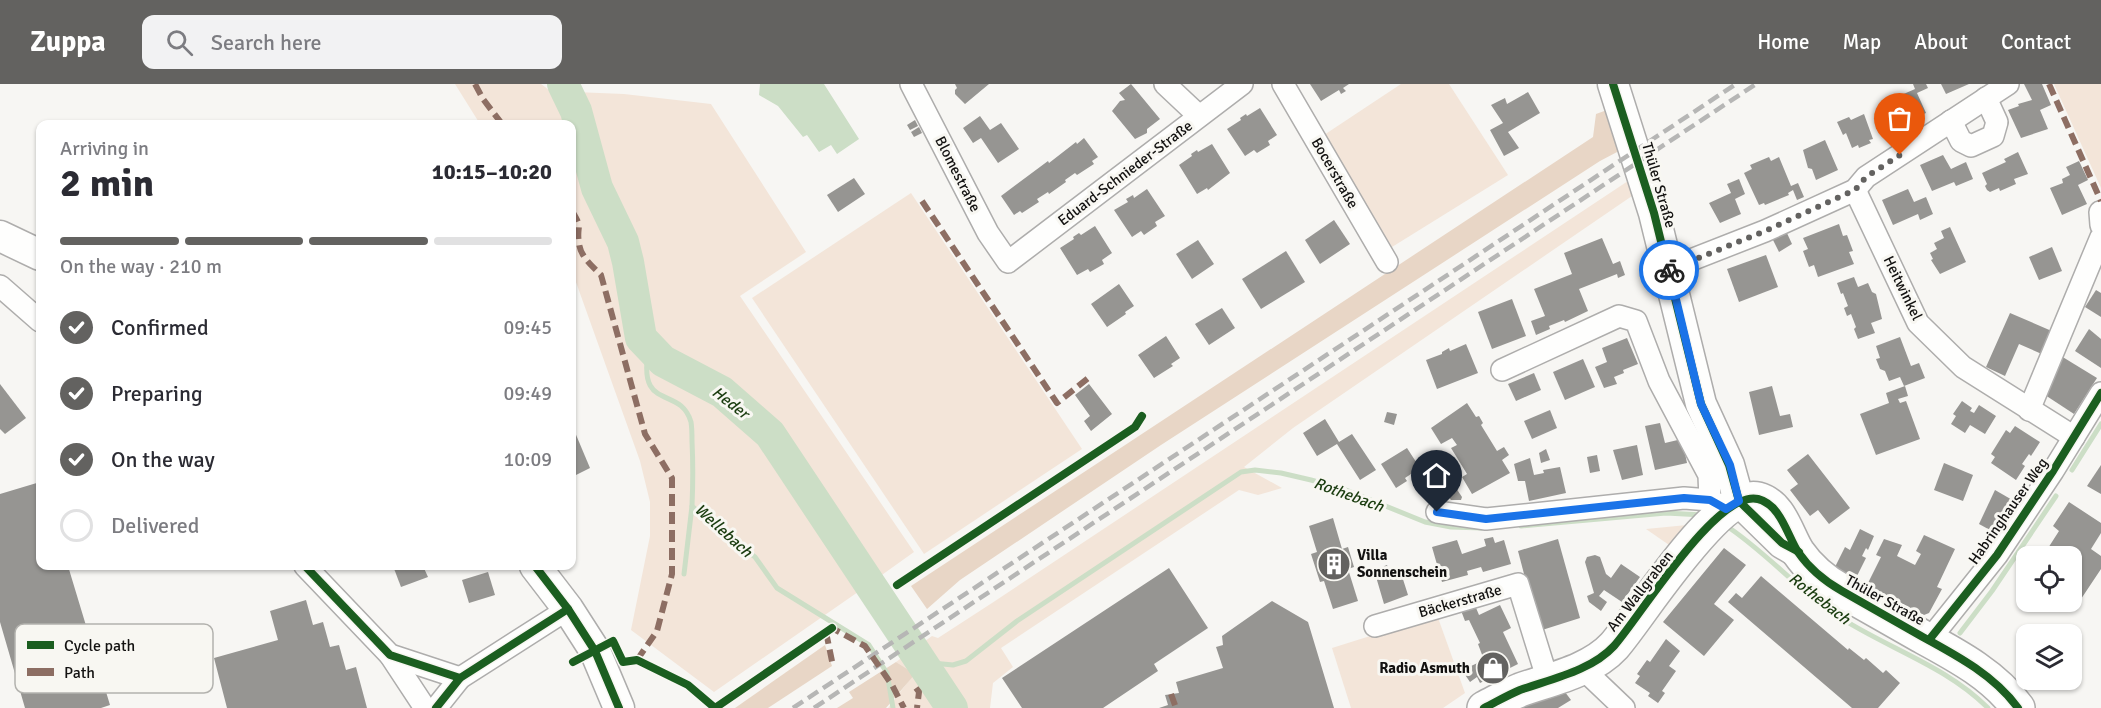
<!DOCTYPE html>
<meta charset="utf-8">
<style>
:root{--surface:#fff;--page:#f2f2f3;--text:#2b2b33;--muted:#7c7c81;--line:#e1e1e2;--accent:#636260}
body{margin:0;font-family:Signika,sans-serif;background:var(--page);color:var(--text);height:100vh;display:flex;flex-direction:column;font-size:22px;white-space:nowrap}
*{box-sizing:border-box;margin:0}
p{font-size:20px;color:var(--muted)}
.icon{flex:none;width:33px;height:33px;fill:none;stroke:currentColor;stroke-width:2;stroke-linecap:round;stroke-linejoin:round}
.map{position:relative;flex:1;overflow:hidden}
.sheet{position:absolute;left:36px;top:36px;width:540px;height:450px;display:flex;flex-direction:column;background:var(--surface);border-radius:12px;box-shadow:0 2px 4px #0004}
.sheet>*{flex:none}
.fabs{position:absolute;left:2016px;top:462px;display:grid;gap:12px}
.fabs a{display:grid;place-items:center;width:66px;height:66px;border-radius:12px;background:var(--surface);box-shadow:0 2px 4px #0004;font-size:30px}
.pin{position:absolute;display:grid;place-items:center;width:51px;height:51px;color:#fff;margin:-62px -26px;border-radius:50% 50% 50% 0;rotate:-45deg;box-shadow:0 0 6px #0007}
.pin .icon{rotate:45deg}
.courier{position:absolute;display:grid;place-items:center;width:60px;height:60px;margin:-30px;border:4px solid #1a73e8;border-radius:50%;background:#fff;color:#222;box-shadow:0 2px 8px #0007}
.overview em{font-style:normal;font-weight:800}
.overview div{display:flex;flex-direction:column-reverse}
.overview{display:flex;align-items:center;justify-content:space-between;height:102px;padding:0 24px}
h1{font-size:39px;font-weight:800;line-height:45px}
.bar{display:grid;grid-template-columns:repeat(4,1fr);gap:9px 6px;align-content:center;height:72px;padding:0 24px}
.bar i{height:8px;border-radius:4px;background:var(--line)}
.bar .current{background:var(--accent)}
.bar p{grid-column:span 4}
ol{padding:0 24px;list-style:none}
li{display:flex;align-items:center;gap:18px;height:66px}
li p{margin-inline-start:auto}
li .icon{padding:6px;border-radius:50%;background:var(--accent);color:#fff;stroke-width:4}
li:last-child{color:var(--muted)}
li i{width:33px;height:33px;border:3px solid var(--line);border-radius:50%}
header{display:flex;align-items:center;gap:36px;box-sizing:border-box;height:84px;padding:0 30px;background:var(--accent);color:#fff}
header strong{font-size:28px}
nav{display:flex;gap:33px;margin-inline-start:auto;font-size:21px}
.search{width:420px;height:54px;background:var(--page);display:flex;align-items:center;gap:15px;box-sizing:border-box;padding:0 21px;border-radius:12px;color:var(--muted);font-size:22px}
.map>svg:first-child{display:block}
</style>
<header>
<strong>Zuppa</strong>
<div class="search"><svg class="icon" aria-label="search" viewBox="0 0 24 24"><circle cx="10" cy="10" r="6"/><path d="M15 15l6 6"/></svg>Search here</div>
<nav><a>Home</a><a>Map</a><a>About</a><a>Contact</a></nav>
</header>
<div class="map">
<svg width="2101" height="624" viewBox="0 0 2101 624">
<rect width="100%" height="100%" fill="#f7f6f3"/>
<g fill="#f3e5d9">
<path d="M455,0h86c14,9 24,25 28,40h-89z"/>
<polygon points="1401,0 1449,0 1508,91 1392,163 1324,51"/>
<polygon points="2054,0 2101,0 2101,104"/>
<polygon points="575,8 624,10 711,20 806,168 740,212 914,468 879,493 781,352 756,327 717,298 678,278 644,248 632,159 604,99 585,26"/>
<polygon points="572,49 588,108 615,161 634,258 674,291 715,311 751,341 773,364 868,501 714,608 631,546 650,452 650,418 640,377 572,187"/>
<polygon points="1628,97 1632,112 1293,344 1244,383 1282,404 1258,411 1239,406 1001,564 1013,583 993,599 990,624 888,624 914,590 896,578 932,552 938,554 992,519"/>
<polygon points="911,109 1082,365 924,470 752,214"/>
<polygon points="1687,441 1672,463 1646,445"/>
<polygon points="1437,531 1465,609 1443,624 1351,624 1332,564"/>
</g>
<g fill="#e8d6c6">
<polygon points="1607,26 1619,67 1600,77 1161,361 960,496 927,525 911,502 1593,53 1596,30"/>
<polygon points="825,561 832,582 768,624 735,624"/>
<polygon points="896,578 915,590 886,624 837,624 853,614 849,608"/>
</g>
<polygon fill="#ccdec6" points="760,0 824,0 859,55 837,70 831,61 819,68 807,51 803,53 778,22 759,11"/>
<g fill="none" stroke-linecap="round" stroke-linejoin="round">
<g stroke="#ccdec6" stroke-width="5">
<path d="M649,263c-13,67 31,37 42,75 1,6 1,13 1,19 1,21 1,43 0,65l21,19 42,32 22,31 92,57 18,28 6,35"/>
<polyline points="2072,386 2101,340"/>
<path d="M1725,441c40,26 71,63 111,90 50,33 109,50 152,93"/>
<polyline points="1521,442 1666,429 1703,431"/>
<polyline points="684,490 692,422"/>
<polyline points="1960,549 1992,507 2056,412"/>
<polyline points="922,578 953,581 966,577 1017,537 1241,388 1255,386 1281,389 1311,396 1346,406 1425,438 1451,443 1482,444"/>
</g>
<polyline stroke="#ccdec6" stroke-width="32" points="563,0 576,27 597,104 623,158 628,178 641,254 663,277 722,308 770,350 952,624"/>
</g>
<g fill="#969592">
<polygon points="955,0 989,0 965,20 955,10 955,6 957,4"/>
<polygon points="1131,0 1160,35 1147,45 1147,49 1135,55 1112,27 1120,17 1125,16 1119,9"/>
<polygon points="1310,0 1349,0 1343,4 1346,7 1341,10 1339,6 1321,17"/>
<polygon points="1913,0 1926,0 1928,4 1917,9 1926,29 1901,40 1890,16 1915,5"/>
<polygon points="1941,0 1969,0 1946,10"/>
<polygon points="2024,0 2042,0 2051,21 2040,26 2048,45 2021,54 2008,26 2019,22 2018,20 2032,16"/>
<polygon points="1528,8 1540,29 1508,48 1519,64 1504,72 1490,46 1503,39 1491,21 1505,14 1507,20"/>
<polygon points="1260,24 1277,51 1268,57 1270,61 1257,69 1254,66 1245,72 1227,45 1241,36 1240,34 1246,30 1247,32"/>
<polygon points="1864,30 1873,55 1869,56 1871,59 1859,64 1858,61 1852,64 1846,49 1843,51 1837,38 1849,33 1851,36"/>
<polygon points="980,32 990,46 1001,39 1019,65 998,79 981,54 973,59 963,44"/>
<polygon points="915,36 918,42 910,46 907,41"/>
<polygon points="919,43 922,49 914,53 911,48"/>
<polygon points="1084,54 1098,73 1092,77 1094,80 1077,91 1075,89 1065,96 1066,98 1049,110 1048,108 1037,115 1039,118 1022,129 1020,127 1014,131 1001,112 1048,77 1049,79 1076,58 1077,60"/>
<polygon points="1825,56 1838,86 1816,96 1812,85 1808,84 1803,66"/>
<polygon points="1212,60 1230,89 1208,106 1207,104 1197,110 1179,81 1192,72 1191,70 1197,66 1198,68"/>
<polygon points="2018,68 2028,90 2014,95 2016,100 2000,107 1999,104 1990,108 1987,106 1985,102 1987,100 1982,89 2006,78 2004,75"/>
<polygon points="1943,71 1951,85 1966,78 1973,95 1956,102 1954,98 1932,107 1920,81"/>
<polygon points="1769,73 1771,77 1779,73 1791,102 1798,99 1804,113 1797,116 1793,106 1788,109 1789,111 1765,121 1764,119 1759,121 1744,89 1752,85 1750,81"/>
<polygon points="2079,77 2088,96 2078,101 2087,120 2062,131 2050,104 2063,99 2062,95 2070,91 2066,83"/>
<polygon points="854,94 865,110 838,128 827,111"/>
<polygon points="1739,95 1745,110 1735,115 1741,130 1720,139 1709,119 1731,109 1727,100"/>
<polygon points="1147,105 1165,132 1155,138 1157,142 1144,151 1141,147 1132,153 1114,126 1128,118 1126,115 1133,111 1134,114"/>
<polygon points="1908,105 1914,118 1926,113 1933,130 1920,136 1918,130 1893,141 1882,116"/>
<polygon points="1334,136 1350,160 1320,180 1305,156"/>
<polygon points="1839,140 1843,152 1847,151 1853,167 1849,168 1854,180 1818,193 1814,181 1809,183 1803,167 1808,165 1803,154"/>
<polygon points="1095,142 1112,169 1102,176 1104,180 1090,188 1088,185 1077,191 1060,164 1074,155 1073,153 1079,149 1081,151"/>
<polygon points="1950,143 1966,178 1940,190 1931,176 1933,175 1930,169 1937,165 1934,159 1944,154 1941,147"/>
<polygon points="1786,147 1792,160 1779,168 1772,154"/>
<polygon points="1602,154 1613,180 1620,177 1625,191 1618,194 1617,190 1579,205 1588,227 1565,238 1564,236 1549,242 1550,245 1536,251 1531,237 1545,232 1534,205 1572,190 1564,169"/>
<polygon points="1198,156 1214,180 1192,195 1176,170"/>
<polygon points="2052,163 2062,187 2039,196 2029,173"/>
<polygon points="1286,167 1305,198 1261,225 1242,195"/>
<polygon points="1766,171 1778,203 1739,218 1727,185"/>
<polygon points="1854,193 1858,203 1868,199 1872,208 1876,210 1882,235 1871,239 1875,249 1858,255 1854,245 1856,243 1851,230 1847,232 1844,224 1848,222 1843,209 1841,210 1837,199"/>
<polygon points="1119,200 1134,222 1125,228 1126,230 1107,243 1091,220"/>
<polygon points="2096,206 2101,209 2101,233 2085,223"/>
<polygon points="1512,215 1526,252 1492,265 1478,228"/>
<polygon points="1222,224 1235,244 1209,261 1195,240"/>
<polygon points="2010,229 2054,248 2044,271 2019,260 2005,292 1986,283"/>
<polygon points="2089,245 2101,255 2101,284 2075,267"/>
<polygon points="1166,252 1180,274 1171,280 1173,282 1154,294 1138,271"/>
<polygon points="1900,253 1911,282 1919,279 1925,294 1904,302 1900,293 1889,297 1885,287 1880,285 1876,275 1880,274 1876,262"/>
<polygon points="1627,254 1638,280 1623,286 1624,289 1614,293 1617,300 1604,304 1595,283 1607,278 1602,264"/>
<polygon points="1466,260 1478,289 1437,305 1426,276 1442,270 1442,268 1449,264 1450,267"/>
<polygon points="2061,272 2097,294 2074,330 2042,309"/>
<polygon points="1583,275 1595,303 1565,316 1553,288"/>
<polygon points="1534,289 1541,306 1516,317 1508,300"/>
<polygon points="0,300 26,334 5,350 0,345"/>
<polygon points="1089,300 1112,330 1091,347 1084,337 1090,332 1075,311"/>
<polygon points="1772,302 1780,332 1790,330 1793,343 1759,351 1749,308"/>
<polygon points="1905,302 1908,312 1898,315 1900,319 1906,317 1920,355 1876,371 1860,330 1889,319 1886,309"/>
<polygon points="1962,317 1972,324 1970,327 1974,329 1979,321 1996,332 1985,350 1970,341 1965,349 1951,340 1956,332 1953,330"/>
<polygon points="1467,319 1476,333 1479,332 1483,339 1481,341 1497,367 1504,363 1509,371 1502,376 1510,389 1472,410 1462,393 1467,390 1451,364 1457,361 1452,354 1441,360 1431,344"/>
<polygon points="1550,326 1557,344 1532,355 1524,337"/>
<polygon points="1387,328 1397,330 1394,341 1384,338"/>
<polygon points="1325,335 1339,358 1352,350 1376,386 1360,396 1337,360 1317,372 1303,349"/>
<polygon points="1660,339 1665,359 1682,355 1687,379 1655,386 1645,342"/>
<polygon points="2015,342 2040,358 2031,372 2029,370 2022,380 2025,382 2016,396 1991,379 1995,373 1991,370 2006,346 2010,349"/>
<polygon points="572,346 574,346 590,384 572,393"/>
<polygon points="1637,361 1643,391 1622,396 1613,366"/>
<polygon points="1407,364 1420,384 1405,394 1407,397 1396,404 1381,380"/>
<polygon points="1546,365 1550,376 1541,379 1539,369"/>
<polygon points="1808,370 1850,424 1829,440 1818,426 1810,432 1790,406 1798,400 1787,386"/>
<polygon points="1597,371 1600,387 1590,389 1587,373"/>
<polygon points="1530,374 1534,391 1544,389 1543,386 1560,383 1566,409 1529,417 1525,397 1518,397 1514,380"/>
<polygon points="1944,379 1973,391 1963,417 1934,406"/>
<polygon points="2101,381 2101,410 2087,402"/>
<polygon points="1442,383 1447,390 1444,392 1439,385"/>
<polygon points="1450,395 1462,413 1461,416 1451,416 1440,401"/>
<polygon points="40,398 40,482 68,482 110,621 101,624 25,624 0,538 0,410"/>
<polygon points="1995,406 2021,421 2001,452 1979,440"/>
<polygon points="2069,418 2101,439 2101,449 2091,465 2101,472 2101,485 2081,515 2072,508 2072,472 2043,472 2059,447 2053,442"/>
<polygon points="1333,434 1342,465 1348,463 1354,483 1348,485 1358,517 1333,525 1324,497 1320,498 1311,470 1317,468 1309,442"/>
<polygon points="1860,445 1874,452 1868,466 1866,464 1862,472 1866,474 1855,496 1834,485 1845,463 1850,466"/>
<polygon points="1924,451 1955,465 1937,503 1942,505 1929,529 1924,531 1867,501 1881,473 1876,471 1884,455 1902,461 1897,472 1915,481 1921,470 1916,467"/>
<polygon points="1493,453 1495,459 1504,456 1511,480 1483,488 1481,483 1467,487 1468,491 1442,498 1432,463 1457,456 1462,470 1486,462 1484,455"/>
<polygon points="1558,455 1580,534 1539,547 1518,467"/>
<polygon points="1724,464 1746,481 1714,520 1734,536 1704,572 1663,538"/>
<polygon points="1595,471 1600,473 1606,490 1611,494 1621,480 1640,493 1622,518 1604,506 1599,512 1607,518 1601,527 1589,518 1587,512 1594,509 1585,478 1587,473"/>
<polygon points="1387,481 1391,492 1401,489 1408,511 1384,520 1374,486"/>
<polygon points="393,482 423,482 428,493 401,503"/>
<polygon points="1169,484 1208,544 1154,580 1158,587 1103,624 1022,624 1002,594"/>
<polygon points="488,488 495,511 469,519 462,496"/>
<polygon points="1761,492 1848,566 1849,564 1864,576 1866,574 1883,589 1886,586 1900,599 1878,624 1852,624 1728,518 1736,509 1742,514"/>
<polygon points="306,516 313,541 323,538 330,563 339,561 346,586 356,583 367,624 227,624 214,574 278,556 270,527"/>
<polygon points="1272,517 1308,538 1334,624 1159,624 1168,621 1165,611 1179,609 1176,598 1223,584 1216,563 1223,561 1222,552"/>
<polygon points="1474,519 1479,531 1500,521 1511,544 1503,548 1518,580 1480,599 1477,593 1470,598 1459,582 1470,579 1471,582 1484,576 1478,560 1480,559 1469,536 1465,537 1460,524"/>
<polygon points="1666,555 1680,567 1669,582 1676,587 1662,607 1665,609 1658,619 1648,612 1650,609 1635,599 1640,592 1637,590 1647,576 1650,578"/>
<polygon points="1562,604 1571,616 1558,624 1521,624"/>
</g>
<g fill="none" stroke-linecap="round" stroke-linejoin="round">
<g stroke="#aeadac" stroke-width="24">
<g id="street">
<polyline points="911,0 988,149 1008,178 1242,0"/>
<polyline points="1165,0 1199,32"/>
<polyline points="1283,0 1387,178"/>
<polyline points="1951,37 1961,57 1971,62 1993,52 1997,38 1986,14"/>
<polyline points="1855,106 1918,239 1963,283 2074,353"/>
<polyline points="2100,128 2101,141"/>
<polyline points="1668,185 1765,147 1855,106 1866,93 2008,0"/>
<polyline points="0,202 40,237"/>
<polyline points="1502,286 1619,232 1636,237 1659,297 1709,391 1710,416"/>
<polyline points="2029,326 2101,153"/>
<polyline points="1437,428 1486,435 1684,414 1710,416 1721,422"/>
<polyline points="305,482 390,571 460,594"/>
<polyline points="1375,542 1518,500 1548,597"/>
<polyline points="1929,556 1997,471 2053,387 2101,309"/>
<polyline points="390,571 425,624"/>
<polyline points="1582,584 1624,624"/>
<polyline points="436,624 460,594 568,525"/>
</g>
</g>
<g stroke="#aeadac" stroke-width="33">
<g id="secondary">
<polyline points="1613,0 1654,129 1701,320 1729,381 1739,417 1782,459 1799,469"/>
<polyline points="0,152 40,171"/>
<polyline points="535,482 568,525 595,567 619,624"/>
</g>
</g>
<g stroke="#aeadac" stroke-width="36">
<path id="primary" d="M1484,624c12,-6 24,-13 36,-18 31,-11 71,-19 94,-44 26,-29 103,-157 144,-147 23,6 29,36 40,53 11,16 28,30 44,39 26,15 53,30 79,45 35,19 73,39 97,72"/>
</g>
<use href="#street" stroke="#fefefd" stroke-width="21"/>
<use href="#secondary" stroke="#fefefd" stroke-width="30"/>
<use href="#primary" stroke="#fefefd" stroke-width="33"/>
<g stroke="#b6b6b5" stroke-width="4.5" stroke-dasharray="12 6" stroke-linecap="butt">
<polyline points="793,624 1736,0"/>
<polyline points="814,624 1756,0"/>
</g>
<g stroke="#8d6e63" stroke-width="6" stroke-dasharray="12 6" stroke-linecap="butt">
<polyline points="475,0 483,15 502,40"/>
<polyline points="2049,0 2101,117"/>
<polyline points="922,117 1057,319 1092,291"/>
<path d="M572,127c12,19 4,13 7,32 1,13 13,23 22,32l44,159 27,44v96l-15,57 -20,29"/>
<polyline points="829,546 832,544 865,562 892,601 904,624"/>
<polyline points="826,548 833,582"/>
<polyline points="916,604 919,608 917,624"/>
<polyline points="1171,610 1176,624"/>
</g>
<g stroke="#f8f7f2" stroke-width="11">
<g id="cycleway">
<polyline points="1613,0 1654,129 1701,320 1729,381 1739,417 1782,459 1799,468"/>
<polyline points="305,482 390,571 460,594"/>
<polyline points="535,482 568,525 595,567 619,624"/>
<polyline points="897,501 1135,343 1142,332"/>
<polyline points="1929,556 1997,471 2053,387 2101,309"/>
<polyline points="573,578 613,557 623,578 637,576 688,601 715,624 832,544"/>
<polyline points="436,624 460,594 568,525"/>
<path d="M1484,624c12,-6 24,-13 36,-18 31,-11 71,-19 94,-44 26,-29 103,-157 144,-147 23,6 29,36 40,53 11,16 28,30 44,39 26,15 53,30 79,45 35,19 73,39 97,72"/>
</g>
</g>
<use href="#cycleway" stroke="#1b5e20" stroke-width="8"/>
</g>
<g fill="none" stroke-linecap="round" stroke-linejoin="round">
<polyline stroke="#636260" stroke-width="6" stroke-dasharray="0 10.8" points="1669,186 1765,147 1855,106 1866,93 1900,71"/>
<polyline stroke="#1a73e8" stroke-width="8" points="1437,428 1486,435 1684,414 1710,416 1726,425 1739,417 1730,381 1701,320 1669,186"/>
</g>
<defs>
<g id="building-disc" transform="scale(1.725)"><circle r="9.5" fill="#636260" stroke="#f8f7f2"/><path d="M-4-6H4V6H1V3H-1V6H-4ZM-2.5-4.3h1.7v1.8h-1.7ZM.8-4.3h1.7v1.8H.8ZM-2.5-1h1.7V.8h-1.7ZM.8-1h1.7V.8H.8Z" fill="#fff"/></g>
<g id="shop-disc" transform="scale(1.725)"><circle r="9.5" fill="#636260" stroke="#f8f7f2"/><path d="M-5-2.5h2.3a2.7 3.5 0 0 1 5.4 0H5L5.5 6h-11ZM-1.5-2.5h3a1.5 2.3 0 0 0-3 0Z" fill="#fff"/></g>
</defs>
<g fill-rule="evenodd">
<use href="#building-disc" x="1334" y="480"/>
<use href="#shop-disc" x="1493" y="584"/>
</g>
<g text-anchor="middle" stroke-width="6" stroke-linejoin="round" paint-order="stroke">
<g font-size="15" fill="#131211" stroke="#f8f7f2">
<text transform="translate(1125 89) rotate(-37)" y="5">Eduard-Schnieder-Straße</text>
<text transform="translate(1335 89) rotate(60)" y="5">Bocerstraße</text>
<text transform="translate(958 90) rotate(63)" y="5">Blomestraße</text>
<text transform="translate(1659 101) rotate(74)" y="5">Thüler Straße</text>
<text transform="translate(1903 204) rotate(64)" y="5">Heitwinkel</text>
<text transform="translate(2008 427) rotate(-55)" y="5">Habringhauser Weg</text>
<text transform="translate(1640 507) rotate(-52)" y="5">Am Wallgraben</text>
<text transform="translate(1885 516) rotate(29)" y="5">Thüler Straße</text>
<text transform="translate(1460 517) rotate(-16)" y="5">Bäckerstraße</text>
</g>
<g font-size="15" font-weight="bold" fill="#131211" stroke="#f8f7f2" text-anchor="start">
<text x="1357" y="476">Villa<tspan x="1357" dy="17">Sonnenschein</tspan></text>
<text x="1470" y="589" text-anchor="end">Radio Asmuth</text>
</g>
<g font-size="16" font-style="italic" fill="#1a3c0f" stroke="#f8f7f2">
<text transform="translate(731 318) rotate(38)" y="6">Heder</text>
<text transform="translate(1349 410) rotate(20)" y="6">Rothebach</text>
<text transform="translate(724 446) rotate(42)" y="6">Wellebach</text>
<text transform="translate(1820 514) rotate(38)" y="6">Rothebach</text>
</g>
</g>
<rect x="15" y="540" width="198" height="69" rx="9" fill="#f8f7f2" stroke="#b3b2ae" stroke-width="1.5"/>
<rect x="27" y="557" width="27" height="8" fill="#1b5e20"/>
<rect x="27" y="584" width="27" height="8" fill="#8d6e63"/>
<g font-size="16" fill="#131211">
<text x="64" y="567">Cycle path</text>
<text x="64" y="594">Path</text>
</g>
</svg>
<div class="fabs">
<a><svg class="icon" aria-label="locate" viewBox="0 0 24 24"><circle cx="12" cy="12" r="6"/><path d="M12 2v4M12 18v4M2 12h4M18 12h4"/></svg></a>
<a><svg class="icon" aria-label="layers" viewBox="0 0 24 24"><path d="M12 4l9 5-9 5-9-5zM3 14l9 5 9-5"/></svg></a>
</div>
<div class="pin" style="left:1900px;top:71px;background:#ea580c"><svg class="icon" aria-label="bag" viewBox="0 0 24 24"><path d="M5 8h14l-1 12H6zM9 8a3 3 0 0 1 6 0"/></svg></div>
<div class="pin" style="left:1437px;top:428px;background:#1f2937"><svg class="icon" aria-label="home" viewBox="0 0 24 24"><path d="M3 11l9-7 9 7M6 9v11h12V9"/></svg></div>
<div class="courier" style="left:1669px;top:186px"><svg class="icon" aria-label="bike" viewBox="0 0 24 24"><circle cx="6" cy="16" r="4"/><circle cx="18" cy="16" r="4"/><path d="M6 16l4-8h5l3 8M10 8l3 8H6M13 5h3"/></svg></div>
<section class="sheet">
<div class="overview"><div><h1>2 min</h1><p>Arriving in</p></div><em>10:15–10:20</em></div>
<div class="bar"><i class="current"></i><i class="current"></i><i class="current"></i><i></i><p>On the way · 210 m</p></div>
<ol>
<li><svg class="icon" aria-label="check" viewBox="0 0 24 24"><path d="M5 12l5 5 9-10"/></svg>Confirmed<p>09:45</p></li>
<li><svg class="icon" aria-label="check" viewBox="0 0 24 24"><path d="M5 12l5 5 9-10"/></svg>Preparing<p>09:49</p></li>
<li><svg class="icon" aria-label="check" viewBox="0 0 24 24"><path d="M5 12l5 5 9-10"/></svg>On the way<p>10:09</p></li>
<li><i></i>Delivered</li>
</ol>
</section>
</div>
